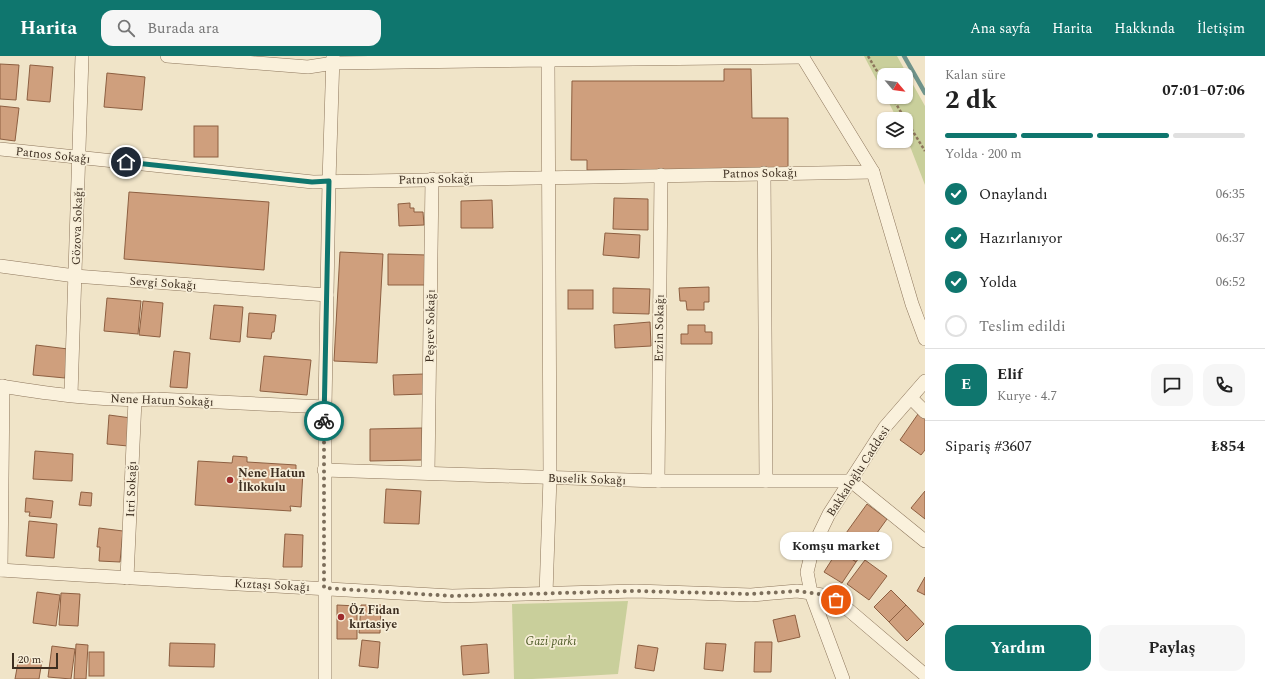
<!DOCTYPE html>
<html lang="tr">
<meta charset="utf-8">
<style>
:root{--surface:#fff;--page:#f6f6f6;--text:#222;--muted:#767676;--line:#e0e0e0;--accent:#0f766e}
body{margin:0;font-family:Spectral,serif;background:var(--page);color:var(--text);height:100vh;display:flex;flex-direction:column;font-size:15px;white-space:nowrap}
*{box-sizing:border-box;margin:0}
p{font-size:13px;color:var(--muted)}
.icon{flex:none;width:22px;height:22px;fill:none;stroke:currentColor;stroke-width:2;stroke-linecap:round;stroke-linejoin:round}
.map{position:relative;flex:1;overflow:hidden}
.drawer{display:flex;flex-direction:column;background:var(--surface);width:340px}
.drawer>*{flex:none}
.needle{width:26px;rotate:119deg}
.controls{position:absolute;left:877px;top:12px;display:grid;gap:8px}
.controls a{display:grid;place-items:center;width:36px;height:36px;border-radius:8px;background:var(--surface);box-shadow:0 1px 3px #0004;font-size:20px}
.scale{position:absolute;left:12px;bottom:10px;width:46px;box-sizing:border-box;padding-left:4px;border:2px solid #3d2e20;border-top:0;font-size:11px;line-height:14px;white-space:nowrap;color:#3d2e20;-webkit-text-stroke:3px #f7eed8;paint-order:stroke}
.pin{position:absolute;display:grid;place-items:center;width:34px;height:34px;color:#fff;margin:-17px;border:2px solid #fff;border-radius:50%;box-shadow:0 1px 4px #0007}
.courier{position:absolute;display:grid;place-items:center;width:40px;height:40px;margin:-20px;border:3px solid #0f766e;border-radius:50%;background:#fff;color:#222;box-shadow:0 1px 5px #0007}
.bubble{position:absolute;height:28px;border-radius:12px;background:var(--surface);box-shadow:0 1px 3px #0004;font-size:13px;font-weight:700;line-height:28px;text-align:center}
.head em{font-style:normal;font-weight:700}
.head div{display:flex;flex-direction:column-reverse}
.head{display:flex;align-items:center;justify-content:space-between;height:68px;padding:0 20px}
h1{font-size:26px;font-weight:700;line-height:30px}
.bar{display:grid;grid-template-columns:repeat(4,1fr);gap:6px 4px;align-content:center;height:48px;padding:0 20px}
.bar i{height:5px;border-radius:3px;background:var(--line)}
.bar .selected{background:var(--accent)}
.bar p{grid-column:span 4}
.line{display:flex;align-items:center;gap:10px;padding:0 20px;border-top:1px solid var(--line)}
.line div{flex:1}
.round{display:grid;place-items:center;flex:none;width:42px;height:42px;border-radius:12px;background:var(--page)}
ol{padding:0 20px;list-style:none}
li{display:flex;align-items:center;gap:12px;height:44px}
li p{margin-inline-start:auto}
li .icon{padding:4px;border-radius:50%;background:var(--accent);color:#fff;stroke-width:4}
li:last-child{color:var(--muted)}
li i{width:22px;height:22px;border:2px solid var(--line);border-radius:50%}
.primary-button{display:flex;gap:8px;margin-top:auto;padding:8px 20px}
.primary-button a{flex:1;height:46px;border-radius:12px;background:var(--accent);color:#fff;font-size:16px;font-weight:700;line-height:46px;text-align:center}
.primary-button a+a{background:var(--page);color:var(--text)}
header{display:flex;align-items:center;gap:24px;box-sizing:border-box;height:56px;padding:0 20px;background:var(--accent);color:#fff}
header strong{font-size:19px}
nav{display:flex;gap:22px;margin-inline-start:auto;font-size:14px}
.search{width:280px;height:36px;background:var(--page);display:flex;align-items:center;gap:10px;box-sizing:border-box;padding:0 14px;border-radius:12px;color:var(--muted);font-size:15px}
main{display:flex;flex:1;min-height:0}
.map>svg:first-child{display:block}
</style>
<header>
<strong>Harita</strong>
<div class="search"><svg class="icon" aria-label="search" viewBox="0 0 24 24"><circle cx="10" cy="10" r="6"/><path d="M15 15l6 6"/></svg>Burada ara</div>
<nav><a>Ana sayfa</a><a>Harita</a><a>Hakkında</a><a>İletişim</a></nav>
</header>
<main>
<div class="map">
<svg width="925" height="623" viewBox="0 0 925 623">
<rect width="100%" height="100%" fill="#f0e4c8"/>
<g fill="#c9cf9b">
<polygon points="864,0 897,0 925,50 925,129 906,80 906,63 897,63 886,41 906,41 906,19 884,19 884,38"/>
<polygon points="628,545 618,618 532,623 514,623 512,548"/>
</g>
<g fill="none" stroke-linecap="round" stroke-linejoin="round">
<polyline stroke="#6f938a" stroke-width="4.5" points="904,0 925,37"/>
</g>
<g fill="#cf9f7d" stroke="#8d5f41">
<polygon points="0,8 19,9 16,44 0,43"/>
<polygon points="30,9 53,11 50,46 27,44"/>
<polygon points="724,13 751,13 752,62 788,62 788,113 587,114 587,104 571,104 572,25 724,25"/>
<polygon points="107,17 145,21 142,54 104,51"/>
<polygon points="0,50 19,52 15,85 0,83"/>
<rect x="194" y="70" width="24" height="31"/>
<polygon points="129,136 269,146 264,214 124,203"/>
<polygon points="614,142 648,143 648,174 613,173"/>
<polygon points="492,144 493,172 461,172 461,145"/>
<polygon points="410,147 410,152 414,152 414,156 423,156 424,169 399,170 398,148"/>
<polygon points="605,177 640,179 639,202 603,199"/>
<polygon points="340,196 383,198 377,307 334,305"/>
<polygon points="388,198 427,199 427,229 388,229"/>
<polygon points="709,231 709,246 704,246 704,254 687,254 686,245 680,245 679,232"/>
<polygon points="613,232 650,233 649,258 613,257"/>
<rect x="568" y="234" width="25" height="19"/>
<polygon points="107,242 141,245 138,278 104,275"/>
<polygon points="143,245 163,247 160,281 139,279"/>
<polygon points="214,249 243,251 240,286 210,283"/>
<polygon points="249,257 276,259 274,276 272,276 271,283 247,281"/>
<polygon points="650,266 651,290 615,292 614,269"/>
<polygon points="688,269 705,269 705,276 712,276 712,288 681,288 681,278 688,278"/>
<polygon points="36,289 68,293 65,322 33,319"/>
<polygon points="174,295 190,297 187,332 170,331"/>
<polygon points="264,300 311,304 307,339 260,335"/>
<polygon points="424,318 425,338 394,339 393,319"/>
<polygon points="918,358 925,363 925,394 921,399 900,384"/>
<polygon points="109,359 131,362 128,390 107,388"/>
<polygon points="422,372 422,404 370,405 370,373"/>
<polygon points="35,395 73,398 72,425 33,423"/>
<polygon points="233,400 247,401 247,406 296,409 296,415 303,415 301,451 290,450 291,455 195,449 198,405 232,407"/>
<polygon points="386,433 421,435 419,468 384,467"/>
<polygon points="925,435 925,463 911,452"/>
<polygon points="81,436 92,437 91,450 79,449"/>
<polygon points="26,442 53,445 51,462 29,460 30,456 25,456"/>
<polygon points="867,448 887,463 856,506 836,491"/>
<polygon points="29,465 57,468 54,502 26,500"/>
<polygon points="99,472 123,475 120,506 99,505 100,491 97,491"/>
<polygon points="285,478 303,479 302,511 283,511"/>
<polygon points="838,494 856,506 842,527 824,516"/>
<polygon points="865,504 887,520 869,544 847,528"/>
<polygon points="925,521 925,539 917,535"/>
<polygon points="891,534 906,549 889,566 874,551"/>
<polygon points="37,536 60,539 56,570 33,567"/>
<polygon points="61,537 80,538 78,570 59,569"/>
<polygon points="337,549 357,550 357,583 337,583"/>
<polygon points="361,549 381,549 380,577 359,577"/>
<polygon points="906,549 924,568 907,585 889,566"/>
<polygon points="795,559 800,581 778,586 773,564"/>
<polygon points="362,584 380,586 378,612 359,610"/>
<polygon points="755,586 772,586 771,616 754,616"/>
<polygon points="170,587 215,588 214,611 169,610"/>
<polygon points="706,587 726,588 723,615 704,613"/>
<polygon points="76,588 88,589 86,623 74,623"/>
<polygon points="487,588 489,617 463,619 461,590"/>
<polygon points="638,589 658,592 654,615 635,612"/>
<polygon points="52,590 75,593 71,623 48,621"/>
<rect x="89" y="596" width="15" height="24"/>
<polygon points="19,601 42,605 39,623 15,623"/>
</g>
<g fill="none" stroke-linecap="round" stroke-linejoin="round">
<g stroke="#8d765c" stroke-width="14">
<g id="street">
<polyline points="167,0 308,11 334,7 548,4 550,421 546,538"/>
<polyline points="548,0 548,4 803,1"/>
<polyline points="802,0 873,116 912,248 925,283"/>
<polyline points="0,93 313,126 873,116"/>
<polyline points="764,117 766,425"/>
<polyline points="0,210 75,220 327,239"/>
<polyline points="925,325 885,371 829,458 813,491 807,516 811,537 827,540 844,550 925,619"/>
<path d="M0,330c50,8 106,16 156,13l169,8"/>
<polyline points="71,339 82,0"/>
<polyline points="911,342 925,356"/>
<polyline points="324,414 658,425 851,425 925,485"/>
<polyline points="428,417 432,123"/>
<polyline points="658,425 661,119"/>
<polyline points="0,514 80,519 452,540 636,535 751,539 797,535 811,537 843,623"/>
<polyline points="1,514 3,330"/>
<polyline points="127,522 135,344"/>
<polyline points="325,623 325,351 329,125 333,0"/>
</g>
</g>
<g stroke="#8d765c" stroke-width="2.5" stroke-dasharray="3 2" stroke-linecap="butt">
<polyline points="868,0 884,27"/>
<polyline points="892,41 905,63"/>
<polyline points="906,64 925,95"/>
</g>
<use href="#street" stroke="#faf1dc" stroke-width="13"/>
</g>
<g fill="none" stroke-linecap="round" stroke-linejoin="round">
<polyline stroke="#7c6e5b" stroke-width="4" stroke-dasharray="0 7.2" points="324,365 324,532 452,540 636,535 751,538 797,535 819,538 836,544"/>
<polyline stroke="#0f766e" stroke-width="5" points="126,106 312,126 329,125 324,365"/>
</g>
<g fill="#9e2a2b" stroke="#f7eed8" stroke-width="1.5">
<circle cx="230" cy="424" r="4"/>
<circle cx="341" cy="561" r="4"/>
</g>
<g text-anchor="middle" stroke-width="3.5" stroke-linejoin="round" paint-order="stroke">
<g font-size="12" fill="#3d2e20" stroke="#f7eed8">
<text transform="translate(53 99) rotate(6)" y="4">Patnos Sokağı</text>
<text transform="translate(760 117) rotate(-1)" y="4">Patnos Sokağı</text>
<text transform="translate(436 123) rotate(-1)" y="4">Patnos Sokağı</text>
<text transform="translate(77 170) rotate(-88)" y="4">Gözova Sokağı</text>
<text transform="translate(163 227) rotate(4)" y="4">Sevgi Sokağı</text>
<text transform="translate(430 270) rotate(-89)" y="4">Peşrev Sokağı</text>
<text transform="translate(659 272) rotate(-89)" y="4">Erzin Sokağı</text>
<text transform="translate(162 344) rotate(2)" y="4">Nene Hatun Sokağı</text>
<text transform="translate(858 415) rotate(-57)" y="4">Bakkaloğlu Caddesi</text>
<text transform="translate(587 423) rotate(2)" y="4">Buselik Sokağı</text>
<text transform="translate(131 433) rotate(-88)" y="4">Itri Sokağı</text>
<text transform="translate(272 529) rotate(3)" y="4">Kıztaşı Sokağı</text>
</g>
<g font-size="12" font-weight="bold" fill="#3d2e20" stroke="#f7eed8" text-anchor="start">
<text x="238" y="421">Nene Hatun<tspan x="238" dy="14">İlkokulu</tspan></text>
<text x="349" y="558">Öz Fidan<tspan x="349" dy="14">kırtasiye</tspan></text>
</g>
<g font-size="12" font-style="italic" fill="#4d5a26" stroke="#f7eed8">
<text x="551" y="589">Gazi parkı</text>
</g>
</g>
</svg>
<div class="controls">
<a><svg class="needle" viewBox="-14 -14 28 28"><path d="M0-13l5 13h-10z" fill="#e53935"/><path d="M0 13l5-13h-10z" fill="#767676"/></svg></a>
<a><svg class="icon" aria-label="layers" viewBox="0 0 24 24"><path d="M12 4l9 5-9 5-9-5zM3 14l9 5 9-5"/></svg></a>
</div>
<div class="scale">20 m</div>
<div class="pin" style="left:836px;top:544px;background:#ea580c"><svg class="icon" aria-label="bag" viewBox="0 0 24 24"><path d="M5 8h14l-1 12H6zM9 8a3 3 0 0 1 6 0"/></svg></div>
<div class="pin" style="left:126px;top:106px;background:#1f2937"><svg class="icon" aria-label="home" viewBox="0 0 24 24"><path d="M3 11l9-7 9 7M6 9v11h12V9"/></svg></div>
<div class="courier" style="left:324px;top:365px"><svg class="icon" aria-label="bike" viewBox="0 0 24 24"><circle cx="6" cy="16" r="4"/><circle cx="18" cy="16" r="4"/><path d="M6 16l4-8h5l3 8M10 8l3 8H6M13 5h3"/></svg></div>
<div class="bubble" style="left:780px;top:476px;width:112px">Komşu market</div>
</div>
<section class="drawer">
<div class="head"><div><h1>2 dk</h1><p>Kalan süre</p></div><em>07:01–07:06</em></div>
<div class="bar"><i class="selected"></i><i class="selected"></i><i class="selected"></i><i></i><p>Yolda · 200 m</p></div>
<ol>
<li><svg class="icon" aria-label="check" viewBox="0 0 24 24"><path d="M5 12l5 5 9-10"/></svg>Onaylandı<p>06:35</p></li>
<li><svg class="icon" aria-label="check" viewBox="0 0 24 24"><path d="M5 12l5 5 9-10"/></svg>Hazırlanıyor<p>06:37</p></li>
<li><svg class="icon" aria-label="check" viewBox="0 0 24 24"><path d="M5 12l5 5 9-10"/></svg>Yolda<p>06:52</p></li>
<li><i></i>Teslim edildi</li>
</ol>
<div class="line" style="height:72px"><b class="round" style="background:var(--accent);color:#fff">E</b><div><b>Elif</b><p>Kurye · 4.7</p></div><a class="round"><svg class="icon" aria-label="chat" viewBox="0 0 24 24"><path d="M4 5h16v11H9l-5 4z"/></svg></a><a class="round"><svg class="icon" aria-label="phone" viewBox="0 0 24 24"><path d="M5 4h4l2 5-3 2q2 4 5 5l2-3 5 2v4C11 20 4 13 5 4z"/></svg></a></div>
<div class="line" style="height:52px"><div>Sipariş #3607</div><b>₺854</b></div>
<div class="primary-button"><a>Yardım</a><a>Paylaş</a></div>
</section>
</main>
